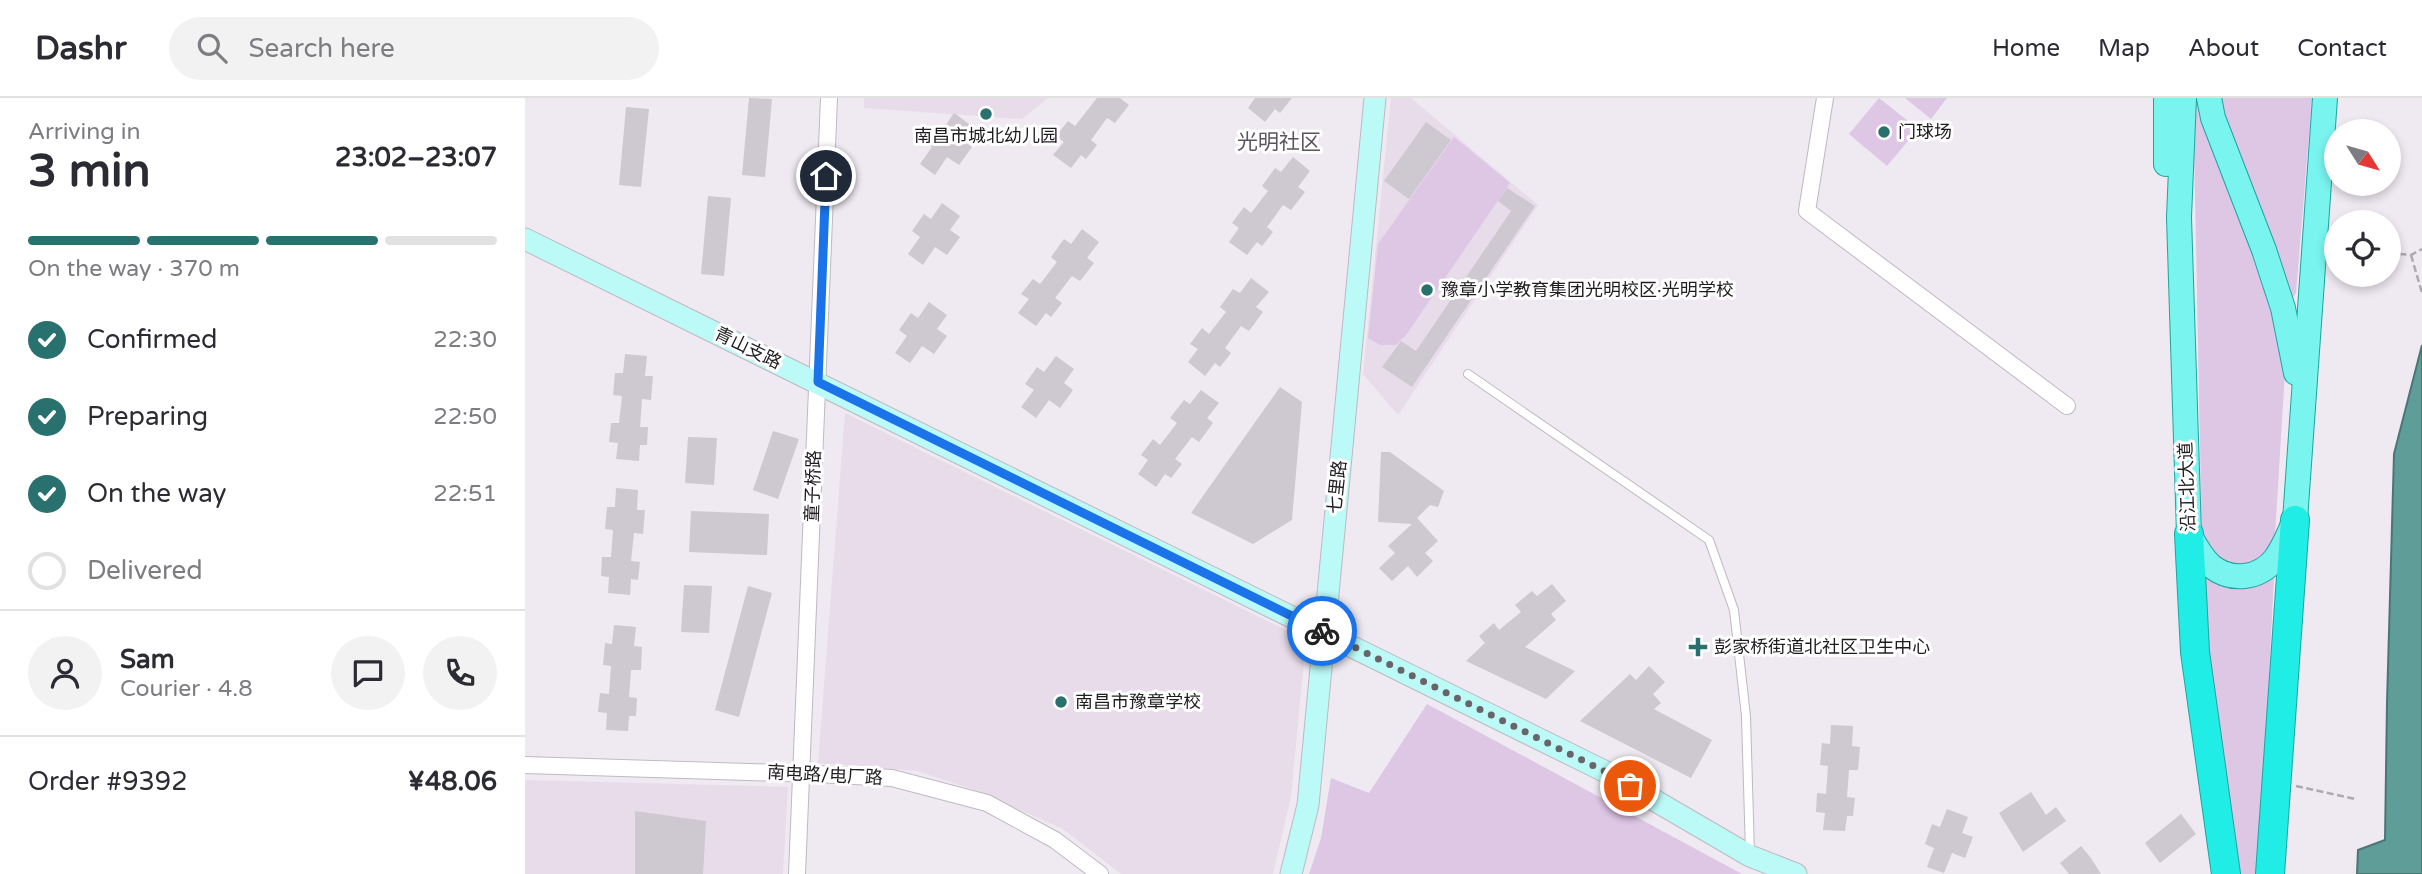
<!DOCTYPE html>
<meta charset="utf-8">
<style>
:root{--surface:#fff;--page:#f2f2f3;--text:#2b2b33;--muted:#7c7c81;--line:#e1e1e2;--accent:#28716e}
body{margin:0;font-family:"Varela Round","Noto Sans SC",sans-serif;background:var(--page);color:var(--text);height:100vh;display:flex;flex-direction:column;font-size:26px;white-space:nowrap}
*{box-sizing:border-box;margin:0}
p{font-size:23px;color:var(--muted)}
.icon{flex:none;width:38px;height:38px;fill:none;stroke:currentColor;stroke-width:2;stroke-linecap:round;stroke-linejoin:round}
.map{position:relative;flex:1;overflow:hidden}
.side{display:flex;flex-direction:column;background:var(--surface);width:525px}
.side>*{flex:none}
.needle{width:46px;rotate:127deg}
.buttons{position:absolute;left:1799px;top:21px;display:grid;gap:14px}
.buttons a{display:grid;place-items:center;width:77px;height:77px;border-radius:50%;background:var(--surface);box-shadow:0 4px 10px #0003;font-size:35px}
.pin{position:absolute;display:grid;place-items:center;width:60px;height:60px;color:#fff;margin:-30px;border:4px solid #fff;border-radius:50%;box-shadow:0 2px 7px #0007}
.courier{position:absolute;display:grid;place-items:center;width:70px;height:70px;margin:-35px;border:5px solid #1a73e8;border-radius:50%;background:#fff;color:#222;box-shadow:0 2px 9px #0007}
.headline em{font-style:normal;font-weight:700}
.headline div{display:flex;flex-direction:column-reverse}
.headline{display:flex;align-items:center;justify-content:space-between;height:119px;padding:0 28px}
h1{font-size:46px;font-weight:700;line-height:52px}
.bar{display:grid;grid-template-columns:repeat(4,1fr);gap:10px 7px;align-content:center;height:84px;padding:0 28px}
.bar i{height:9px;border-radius:5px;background:var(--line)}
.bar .on{background:var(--accent)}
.bar p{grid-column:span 4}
.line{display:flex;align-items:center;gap:18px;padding:0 28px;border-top:2px solid var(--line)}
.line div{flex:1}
.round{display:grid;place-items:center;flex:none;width:74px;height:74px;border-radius:37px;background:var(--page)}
ol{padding:0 28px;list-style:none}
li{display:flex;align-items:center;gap:21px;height:77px}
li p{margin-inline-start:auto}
li .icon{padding:7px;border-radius:50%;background:var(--accent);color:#fff;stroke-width:4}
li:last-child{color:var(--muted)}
li i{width:38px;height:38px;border:4px solid var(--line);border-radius:50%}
header{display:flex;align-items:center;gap:42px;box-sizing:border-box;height:98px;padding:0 35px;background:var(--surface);border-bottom:2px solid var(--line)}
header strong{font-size:33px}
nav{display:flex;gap:38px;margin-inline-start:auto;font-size:24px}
.search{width:490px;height:63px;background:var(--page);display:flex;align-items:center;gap:18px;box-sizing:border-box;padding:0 24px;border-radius:38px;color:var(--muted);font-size:26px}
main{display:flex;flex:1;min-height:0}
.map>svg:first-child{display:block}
</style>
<header>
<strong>Dashr</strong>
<div class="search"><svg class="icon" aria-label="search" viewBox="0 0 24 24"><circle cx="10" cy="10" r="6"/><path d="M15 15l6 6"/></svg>Search here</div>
<nav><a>Home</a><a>Map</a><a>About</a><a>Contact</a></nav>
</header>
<main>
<section class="side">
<div class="headline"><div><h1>3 min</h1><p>Arriving in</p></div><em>23:02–23:07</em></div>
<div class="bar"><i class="on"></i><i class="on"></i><i class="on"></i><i></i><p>On the way · 370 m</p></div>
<ol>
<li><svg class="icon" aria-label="check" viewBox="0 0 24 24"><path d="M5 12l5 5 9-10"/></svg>Confirmed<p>22:30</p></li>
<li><svg class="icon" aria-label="check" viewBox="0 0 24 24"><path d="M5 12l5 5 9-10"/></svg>Preparing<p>22:50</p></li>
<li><svg class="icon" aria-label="check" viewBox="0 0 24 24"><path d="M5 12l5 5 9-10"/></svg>On the way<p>22:51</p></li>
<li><i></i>Delivered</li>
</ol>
<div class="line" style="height:126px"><a class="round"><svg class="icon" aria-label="person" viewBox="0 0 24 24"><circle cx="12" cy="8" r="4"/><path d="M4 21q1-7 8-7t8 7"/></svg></a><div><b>Sam</b><p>Courier · 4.8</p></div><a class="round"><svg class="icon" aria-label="chat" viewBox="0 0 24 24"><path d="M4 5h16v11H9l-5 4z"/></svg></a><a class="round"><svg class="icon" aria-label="phone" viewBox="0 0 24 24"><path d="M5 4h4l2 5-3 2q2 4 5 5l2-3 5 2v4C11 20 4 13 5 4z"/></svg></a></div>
<div class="line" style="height:91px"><div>Order #9392</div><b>¥48.06</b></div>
</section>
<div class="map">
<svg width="1897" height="776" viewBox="0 0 1897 776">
<rect width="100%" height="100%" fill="#efe9f1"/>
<g fill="#e8dceb">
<polygon points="339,0 523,0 497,21 339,10"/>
<polygon points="866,0 886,0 1013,107 873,317 838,276"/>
<polygon points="320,315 781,542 766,699 748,776 596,776 538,731 453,693 392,673 293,665"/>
<polygon points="0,682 263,689 258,776 0,776"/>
</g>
<g fill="#dec6e5">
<polygon points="1354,0 1393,31 1362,68 1324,36"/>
<polygon points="1380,0 1422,0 1406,21"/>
<path d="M1668,0h119l-16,195 -4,6 -7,-16 -10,-39 -8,37 18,90 -10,164c-5,18 -26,39 -47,30 -9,-4 -19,-17 -26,-23z"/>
<polygon points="929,39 985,85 881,237 871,247 855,247 843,240 853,146"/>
<path d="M1675,478c23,10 51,11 74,1l-15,297h-23z"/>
<polygon points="902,606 1217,776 784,776 796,740 806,680 844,695"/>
</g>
<polygon fill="#5e9d98" stroke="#4b7674" stroke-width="2" points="1897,247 1897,776 1832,776 1833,752 1860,742 1862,605 1869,356"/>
<g fill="#cec8d0">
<polygon points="224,0 247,1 240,79 217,77"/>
<polygon points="572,0 595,0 604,7 590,25 582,20 566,42 572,47 561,61 556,57 546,70 528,57 539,44 531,38 543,23 550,28"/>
<polygon points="730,0 767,0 755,15 750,11 740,24 723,10"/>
<polygon points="101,9 124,11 116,89 94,87"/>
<polygon points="429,15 447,28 437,42 447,49 434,67 422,59 410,77 395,66 407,49 399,43 411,26 418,31"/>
<polygon points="901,24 926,42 884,101 859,83"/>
<polygon points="768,59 785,73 773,89 780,94 766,112 758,107 742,129 748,134 737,148 732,144 722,157 704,144 714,130 707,125 719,109 726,115 743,93 737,88 750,70 756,74"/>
<polygon points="982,90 1010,108 887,289 857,269 876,243 891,253 986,113 973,103"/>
<polygon points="183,98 206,100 199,178 176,176"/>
<polygon points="417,105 435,118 425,132 435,139 422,157 410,149 398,167 383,156 395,139 387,133 399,116 406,121"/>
<polygon points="557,131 574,144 562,160 569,165 555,183 547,178 530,200 537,205 526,219 521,215 511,228 493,215 504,201 496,196 508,181 515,186 532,164 526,159 539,141 546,146"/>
<polygon points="726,180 744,194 731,209 738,214 724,233 716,228 700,250 706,255 695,269 690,265 680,278 663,264 673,251 665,246 677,230 684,236 701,214 695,209 708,191 715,195"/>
<polygon points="404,204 422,217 412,231 422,238 409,256 397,248 385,265 370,255 382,238 374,232 386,215 393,220"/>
<polygon points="100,256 122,258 120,278 128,278 126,302 117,301 115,329 123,329 122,347 115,347 114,363 91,361 93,345 84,344 86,325 94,325 97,298 88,297 90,275 98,275"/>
<polygon points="531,258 549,271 539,285 548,292 535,310 524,302 511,320 496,309 509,292 500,286 512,269 519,274"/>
<polygon points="755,289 777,304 767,422 728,446 666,415"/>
<polygon points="676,292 694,305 682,320 688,325 674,344 667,339 650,361 657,366 646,380 640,376 631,389 613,376 623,362 616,357 628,341 635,347 652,325 645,320 659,302 665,306"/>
<polygon points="248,333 274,341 253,401 228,392"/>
<polygon points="163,339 192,340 189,387 160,385"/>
<polygon points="856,354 865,354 919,393 913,409 905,407 892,420 913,443 900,455 908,463 892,479 883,468 867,483 854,470 870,455 863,448 887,426 853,424"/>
<polygon points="91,390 113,392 112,412 120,412 118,436 109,435 106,463 115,464 113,482 106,481 105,497 83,495 84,479 76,478 77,459 86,459 88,432 80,431 82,409 90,409"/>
<polygon points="166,413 244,416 242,457 164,454"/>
<polygon points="1027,486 1041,503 1026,516 1031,522 1000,549 1050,573 1021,601 941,563 960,545 954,538 969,525 974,532 996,514 990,507 1007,493 1012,498"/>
<polygon points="159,487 187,488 184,535 156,534"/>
<polygon points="223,488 247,495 214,619 190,612"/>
<polygon points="89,527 111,529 109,548 117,549 116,572 106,572 104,599 112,600 111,618 104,618 103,633 81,632 82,615 73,614 75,595 84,596 86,568 78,567 80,545 87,546"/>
<polygon points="1124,568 1140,584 1128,596 1136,605 1129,611 1187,642 1166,680 1055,623 1105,576 1111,582"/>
<polygon points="1306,627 1328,628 1327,648 1335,649 1333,672 1324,672 1322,699 1330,700 1328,718 1322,718 1320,733 1298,732 1300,715 1291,714 1292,695 1301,696 1303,668 1295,667 1297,645 1305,646"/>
<polygon points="1506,694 1521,717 1531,709 1541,723 1498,754 1474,715"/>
<polygon points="1422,711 1443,719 1437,735 1448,739 1440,760 1427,755 1419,775 1402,769 1409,750 1400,746 1407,726 1415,729"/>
<polygon points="110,713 181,723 178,776 110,776"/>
<polygon points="1656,716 1671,736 1635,765 1620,745"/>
<polygon points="1556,748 1566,760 1576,776 1544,776 1535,765"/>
</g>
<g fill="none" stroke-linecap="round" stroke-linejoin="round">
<g stroke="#bfb9c1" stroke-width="10">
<polyline id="lane" points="943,276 1184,442 1209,512 1221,618 1225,755"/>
</g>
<g stroke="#bfb9c1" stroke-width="18">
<g id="street">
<polyline points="1300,0 1282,113 1542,308"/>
<polyline points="0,667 291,676 367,680 462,705 530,742 575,776"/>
<polyline points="272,776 304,0"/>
</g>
</g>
<g stroke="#bfb9c1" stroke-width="23">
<g id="secondary">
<polyline points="0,141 1081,674 1225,758 1271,776"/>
<polyline points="766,776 783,707 850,0"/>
</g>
</g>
<g stroke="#20a4a0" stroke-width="26">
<g id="primary">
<polyline points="1641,0 1641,66"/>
<path d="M1659,0l-5,119 10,317c6,11 12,23 22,32 20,16 48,13 64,-7 9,-12 14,-26 20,-39l30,-422"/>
<polyline points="1684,0 1688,20 1739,152 1758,210 1771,275"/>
</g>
</g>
<g stroke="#20a4a0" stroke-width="30">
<g id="highway">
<polyline points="1664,436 1670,554 1701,776"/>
<polyline points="1745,776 1770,422"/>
</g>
</g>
<g stroke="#aea9af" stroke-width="2.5" stroke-dasharray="7 3.5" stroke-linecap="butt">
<polyline points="1864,155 1886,157 1897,151"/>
<polyline points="1886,157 1897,195"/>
<polyline points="1771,688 1830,701"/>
</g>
<use href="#lane" stroke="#fff" stroke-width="8"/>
<use href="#street" stroke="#fff" stroke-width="16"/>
<use href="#secondary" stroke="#bcfaf7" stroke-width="21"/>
<use href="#primary" stroke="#79f4ef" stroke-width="24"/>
<use href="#highway" stroke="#20ede5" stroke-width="28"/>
</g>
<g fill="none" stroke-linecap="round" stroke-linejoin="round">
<polyline stroke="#686468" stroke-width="7" stroke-dasharray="0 12.6" points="797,533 1081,674 1105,688"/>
<polyline stroke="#1a73e8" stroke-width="9" points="301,78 293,284 797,533"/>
</g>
<g fill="#28716e" stroke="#fff" stroke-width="2.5">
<circle cx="461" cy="16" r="7"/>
<circle cx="1359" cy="34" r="7"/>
<circle cx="902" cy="192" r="7"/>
<path d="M1169.5 538.5h7v7h7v7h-7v7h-7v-7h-7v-7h7z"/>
<circle cx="536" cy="604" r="7"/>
</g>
<g text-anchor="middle" stroke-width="6" stroke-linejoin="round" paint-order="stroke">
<g font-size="18" fill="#1f1c1f" stroke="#fff" text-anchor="start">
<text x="1373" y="40">门球场</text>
<text x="461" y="44" text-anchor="middle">南昌市城北幼儿园</text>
<text x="916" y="198">豫章小学教育集团光明校区·光明学校</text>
<text x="1189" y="555">彭家桥街道北社区卫生中心</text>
<text x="550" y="610">南昌市豫章学校</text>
</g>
<g font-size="18" fill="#1f1c1f" stroke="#fff">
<text transform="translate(223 250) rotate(26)" y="6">青山支路</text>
<text transform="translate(288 388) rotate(-88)" y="6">童子桥路</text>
<text transform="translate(812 389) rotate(-84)" y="6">七里路</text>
<text transform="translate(1662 389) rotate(-92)" y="6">沿江北大道</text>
<text transform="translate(300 677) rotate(3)" y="6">南电路/电厂路</text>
</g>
<g font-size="21" fill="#5a555c" stroke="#fff">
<text x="754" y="51">光明社区</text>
</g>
</g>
</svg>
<div class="buttons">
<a><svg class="needle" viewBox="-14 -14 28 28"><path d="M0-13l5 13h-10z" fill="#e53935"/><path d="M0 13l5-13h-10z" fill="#7c7c81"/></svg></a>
<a><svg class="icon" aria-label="locate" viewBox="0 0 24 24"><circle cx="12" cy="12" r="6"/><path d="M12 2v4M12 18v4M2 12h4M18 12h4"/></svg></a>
</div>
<div class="pin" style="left:1105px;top:688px;background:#ea580c"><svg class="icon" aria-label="bag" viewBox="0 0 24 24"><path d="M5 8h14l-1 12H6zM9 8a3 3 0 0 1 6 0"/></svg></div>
<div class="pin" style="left:301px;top:78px;background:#1f2937"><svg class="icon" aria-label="home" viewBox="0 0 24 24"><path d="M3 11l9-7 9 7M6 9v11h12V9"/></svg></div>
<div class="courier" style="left:797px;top:533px"><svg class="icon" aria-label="bike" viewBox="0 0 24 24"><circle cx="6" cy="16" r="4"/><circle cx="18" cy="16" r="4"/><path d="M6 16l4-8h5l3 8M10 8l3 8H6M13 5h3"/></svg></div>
</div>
</main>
